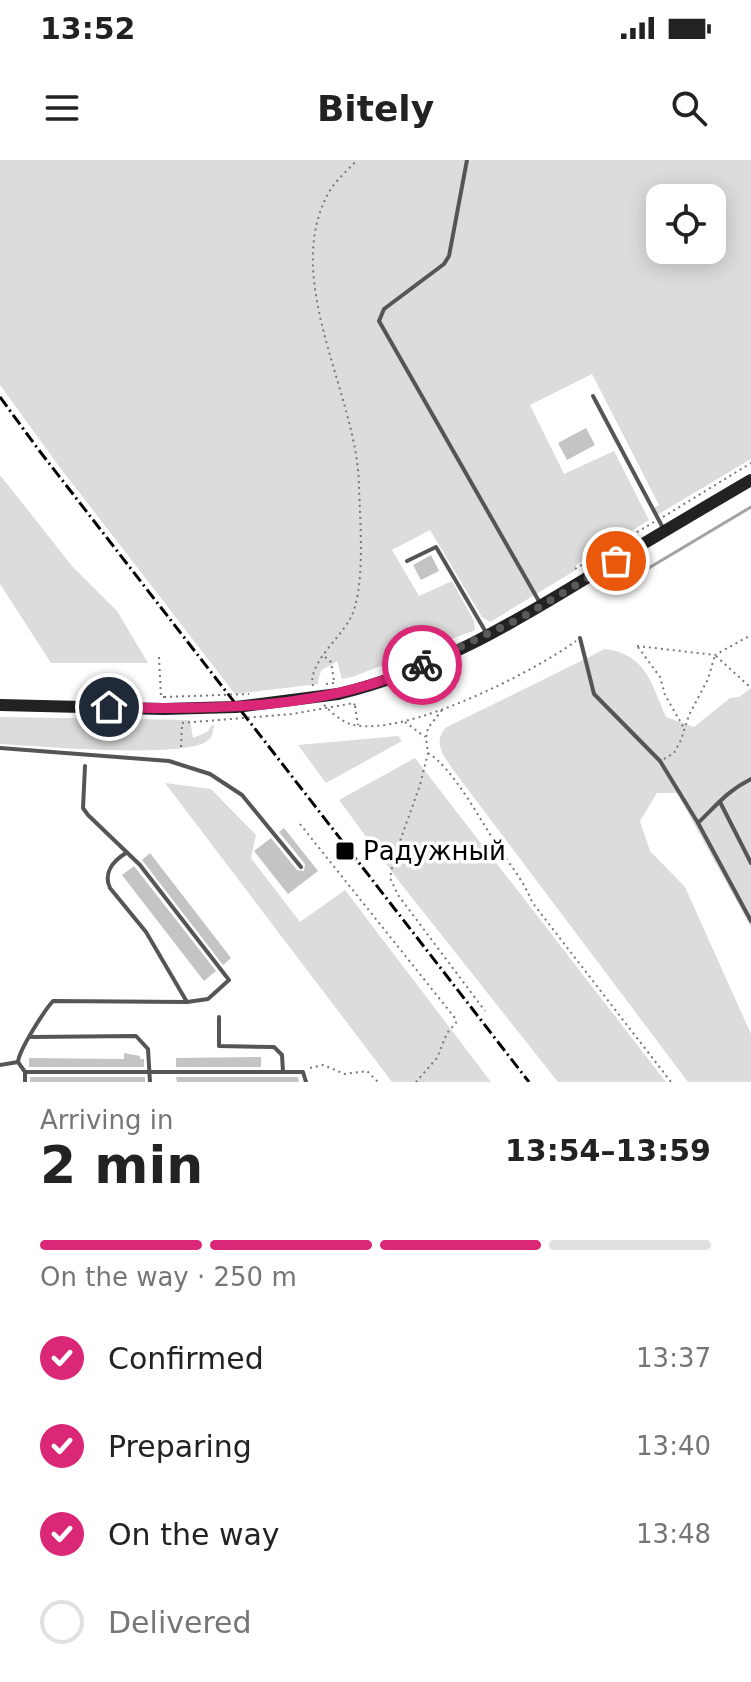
<!DOCTYPE html>
<meta charset="utf-8">
<style>
:root{--surface:#fff;--page:#f6f6f6;--text:#222;--muted:#767676;--line:#e0e0e0;--accent:#db2777}
body{margin:0;font-family:"DejaVu Sans",sans-serif;background:var(--page);color:var(--text);height:100vh;display:flex;flex-direction:column;font-size:30px;white-space:nowrap}
*{box-sizing:border-box;margin:0}
p{font-size:26px;color:var(--muted)}
.icon{flex:none;width:44px;height:44px;fill:none;stroke:currentColor;stroke-width:2;stroke-linecap:round;stroke-linejoin:round}
.map{position:relative;height:922px;overflow:hidden}
.details{display:flex;flex-direction:column;background:var(--surface);flex:1}
.details>*{flex:none}
.controls{position:absolute;left:646px;top:24px;display:grid;gap:16px}
.controls a{display:grid;place-items:center;width:80px;height:80px;border-radius:16px;background:var(--surface);box-shadow:0 4px 20px #0003;font-size:40px}
.pin{position:absolute;display:grid;place-items:center;width:68px;height:68px;color:#fff;margin:-34px;border:4px solid #fff;border-radius:50%;box-shadow:0 2px 8px #0007}
.courier{position:absolute;display:grid;place-items:center;width:80px;height:80px;margin:-40px;border:6px solid #db2777;border-radius:50%;background:#fff;color:#222;box-shadow:0 2px 10px #0007}
.overview em{font-style:normal;font-weight:800}
.overview div{display:flex;flex-direction:column-reverse}
.overview{display:flex;align-items:center;justify-content:space-between;height:136px;padding:0 40px}
h1{font-size:52px;font-weight:800;line-height:60px}
.bar{display:grid;grid-template-columns:repeat(4,1fr);gap:12px 8px;align-content:center;height:96px;padding:0 40px}
.bar i{height:10px;border-radius:6px;background:var(--line)}
.bar .on{background:var(--accent)}
.bar p{grid-column:span 4}
ol{padding:0 40px;list-style:none}
li{display:flex;align-items:center;gap:24px;height:88px}
li p{margin-inline-start:auto}
li .icon{padding:8px;border-radius:50%;background:var(--accent);color:#fff;stroke-width:4}
li:last-child{color:var(--muted)}
li i{width:44px;height:44px;border:4px solid var(--line);border-radius:50%}
.status{display:flex;justify-content:space-between;align-items:center;height:56px;padding:0 40px;background:var(--surface);direction:ltr}
.status svg{height:22px;fill:currentColor}
header{display:flex;justify-content:space-between;align-items:center;height:104px;padding:0 40px;background:var(--surface);font-size:36px;font-weight:800}
.map>svg:first-child{display:block}
</style>
<div class="status"><b>13:52</b><svg viewBox="0 0 49 12"><path d="M0 12V9h3v3zM5 12V6h3v6zM10 12V3h3v9zM15 12V0h3v12zM26 1h20v11H26zM47 4h2v5h-2z"/></svg></div>
<header><svg class="icon" aria-label="menu" viewBox="0 0 24 24"><path d="M4 6h16M4 12h16M4 18h16"/></svg>Bitely<svg class="icon" aria-label="search" viewBox="0 0 24 24"><circle cx="10" cy="10" r="6"/><path d="M15 15l6 6"/></svg></header>
<div class="map">
<svg width="751" height="922" viewBox="0 0 751 922">
<rect width="100%" height="100%" fill="#fff"/>
<g fill="#dcdcdc" fill-rule="evenodd">
<path d="M0,0h751v299l-94,56 -3,-7 5,-3 -67,-131 -62,31 34,69 50,-23 35,69 -73,45v5l-86,52 -8,-5 -52,-87 -38,20 27,46 33,-15 22,40 1,9 -123,47 -10,2 -5,-18c-12,10 -17,3 -19,23l-83,10 -177,-229 -58,-80zM660,38h52v52h-52z"/>
<polygon points="0,315 72,406 117,451 148,503 51,503 0,424"/>
<path d="M605,489c41,5 46,34 61,68l28,10 36,-29 9,-1 12,-9v239l-74,-134h-20l-17,28 10,30 35,36 66,147v48h-63l-237,-315c-9,-14 -17,-24 -6,-39z"/>
<path d="M0,557l190,3 3,18 14,-6 5,-7h2c-1,6 -1,12 -7,16 -22,18 -172,5 -207,3z"/>
<polygon points="398,576 402,581 326,623 298,585"/>
<polygon points="415,598 666,922 558,922 398,720 339,640"/>
<polygon points="165,623 211,629 256,675 251,698 300,762 345,730 491,922 392,922"/>
</g>
<g fill="none" stroke-linecap="round" stroke-linejoin="round">
<polyline stroke="#a3a3a3" stroke-width="3" points="627,421 751,347"/>
</g>
<g fill="#c4c4c4">
<polygon points="586,268 595,285 567,300 558,283"/>
<polygon points="431,395 439,411 421,420 413,405"/>
<polygon points="284,668 318,711 288,734 254,691 271,678 297,710 304,711 305,704 279,672"/>
<polygon points="150,693 231,798 223,805 142,700"/>
<polygon points="134,706 216,811 204,821 122,715"/>
<polygon points="124,893 140,896 140,899 144,899 144,907 29,907 29,898 124,899"/>
<polygon points="261,897 261,907 176,907 176,898"/>
<rect x="30" y="917" width="115" height="5"/>
<polygon points="176,917 298,917 299,922 177,922"/>
</g>
<g fill="none" stroke-linecap="round" stroke-linejoin="round">
<g stroke="#777" stroke-width="2" stroke-dasharray="2 4" stroke-linecap="butt">
<polyline points="663,357 751,303"/>
<polyline points="575,409 654,362"/>
<polyline points="637,486 715,495 751,475"/>
<polyline points="638,487 660,517 665,535 684,568"/>
<polyline points="716,496 751,528"/>
<polyline points="159,497 161,537 164,537"/>
<polyline points="325,497 331,502 334,521"/>
<path d="M313,526c-6,-21 27,-48 37,-67 16,-29 10,-97 9,-132 -1,-92 -79,-207 -30,-295 7,-12 19,-22 28,-32"/>
<path d="M324,545c8,8 19,18 30,20 53,11 178,-52 222,-84"/>
<polyline points="355,546 358,565"/>
<polyline points="442,550 428,568 426,578 428,593 420,625 394,698 390,718 398,735 485,851"/>
<polyline points="405,562 425,577"/>
<polyline points="181,587 182,563"/>
<path d="M428,593c24,14 52,66 68,91 13,20 27,35 36,58l139,180"/>
<polyline points="664,599 674,593 681,580 689,555 708,519 715,495"/>
<polyline points="300,664 455,858 456,863 447,873 437,898 416,922"/>
<polyline points="310,908 323,905 345,914 367,911 378,922"/>
</g>
<g stroke="#555" stroke-width="4">
<polyline points="467,0 449,96 444,104 384,149 379,161 540,443"/>
<polyline points="593,236 663,368"/>
<polyline points="407,401 436,387 487,474"/>
<polyline points="580,478 594,534 660,601 698,663"/>
<polyline points="0,588 169,601 210,614 242,635 301,707"/>
<path d="M751,619c-24,12 -34,26 -53,44l53,98"/>
<polyline points="720,642 751,703"/>
<path d="M126,693c-13,8 -23,20 -16,35l36,44 41,70"/>
<polyline points="219,857 219,886 274,887 282,895 283,912"/>
<polyline points="31,877 136,876 148,889 150,922"/>
<path d="M18,902c1,-12 26,-51 35,-61l134,1 21,-3 21,-19 -89,-115 -52,-50 -5,-7 2,-42"/>
<polyline points="0,905 18,902 25,912 303,912 306,922"/>
<polyline points="25,912 25,922"/>
</g>
<g stroke="#222" stroke-width="12">
<path d="M338,534c94,-22 179,-73 260,-123 51,-31 102,-61 153,-91"/>
<polyline points="0,545 164,549"/>
</g>
<polyline stroke="#000" stroke-width="3" stroke-dasharray="12 4 2 4" stroke-linecap="butt" points="0,237 38,289 529,922"/>
<g stroke="#777" stroke-width="2" stroke-dasharray="2 4" stroke-linecap="butt">
<polyline points="326,524 335,523 334,521"/>
<polyline points="164,537 249,534"/>
<polyline points="182,563 292,554 354,543 355,546"/>
</g>
<polyline stroke="#222" stroke-width="12" points="164,549 236,547 338,534"/>
</g>
<g fill="none" stroke-linecap="round" stroke-linejoin="round">
<polyline stroke="#595959" stroke-width="8" stroke-dasharray="0 14.4" points="422,505 521,458 616,401"/>
<path stroke="#db2777" stroke-width="10" d="M109,547c106,3 215,3 313,-42"/>
</g>
<rect fill="#000" stroke="#fff" stroke-width="3" x="335" y="681" width="20" height="20" rx="4"/>
<g text-anchor="middle" stroke-width="7" stroke-linejoin="round" paint-order="stroke">
<g font-size="26" fill="#000" stroke="#fff" text-anchor="start">
<text x="363" y="700">Радужный</text>
</g>
</g>
</svg>
<div class="controls">
<a><svg class="icon" aria-label="locate" viewBox="0 0 24 24"><circle cx="12" cy="12" r="6"/><path d="M12 2v4M12 18v4M2 12h4M18 12h4"/></svg></a>
</div>
<div class="pin" style="left:616px;top:401px;background:#ea580c"><svg class="icon" aria-label="bag" viewBox="0 0 24 24"><path d="M5 8h14l-1 12H6zM9 8a3 3 0 0 1 6 0"/></svg></div>
<div class="pin" style="left:109px;top:547px;background:#1f2937"><svg class="icon" aria-label="home" viewBox="0 0 24 24"><path d="M3 11l9-7 9 7M6 9v11h12V9"/></svg></div>
<div class="courier" style="left:422px;top:505px"><svg class="icon" aria-label="bike" viewBox="0 0 24 24"><circle cx="6" cy="16" r="4"/><circle cx="18" cy="16" r="4"/><path d="M6 16l4-8h5l3 8M10 8l3 8H6M13 5h3"/></svg></div>
</div>
<section class="details">
<div class="overview"><div><h1>2 min</h1><p>Arriving in</p></div><em>13:54–13:59</em></div>
<div class="bar"><i class="on"></i><i class="on"></i><i class="on"></i><i></i><p>On the way · 250 m</p></div>
<ol>
<li><svg class="icon" aria-label="check" viewBox="0 0 24 24"><path d="M5 12l5 5 9-10"/></svg>Confirmed<p>13:37</p></li>
<li><svg class="icon" aria-label="check" viewBox="0 0 24 24"><path d="M5 12l5 5 9-10"/></svg>Preparing<p>13:40</p></li>
<li><svg class="icon" aria-label="check" viewBox="0 0 24 24"><path d="M5 12l5 5 9-10"/></svg>On the way<p>13:48</p></li>
<li><i></i>Delivered</li>
</ol>
</section>
